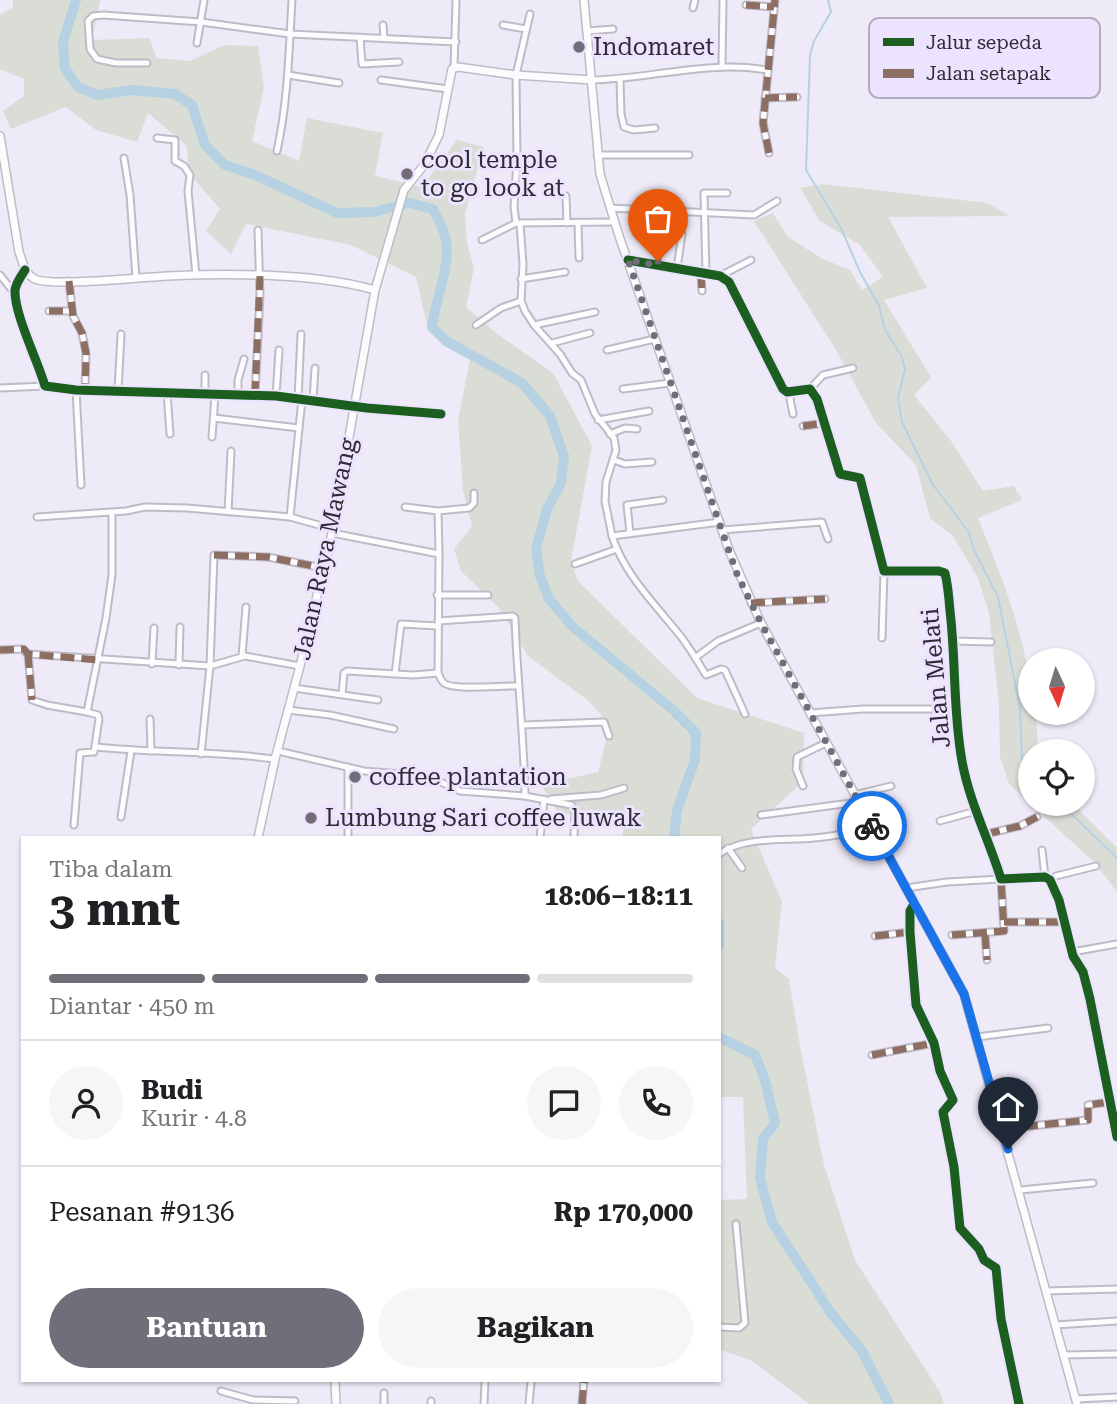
<!DOCTYPE html>
<html lang="id">
<meta charset="utf-8">
<style>
:root{--surface:#fff;--page:#f6f6f6;--text:#202124;--muted:#757577;--line:#e0e0e0;--accent:#726e79}
body{margin:0;font-family:"Roboto Serif",serif;background:var(--page);color:var(--text);height:100vh;display:flex;flex-direction:column;font-size:26px;white-space:nowrap}
*{box-sizing:border-box;margin:0}
p{font-size:23px;color:var(--muted)}
.icon{flex:none;width:38px;height:38px;fill:none;stroke:currentColor;stroke-width:2;stroke-linecap:round;stroke-linejoin:round}
.map{position:relative;flex:1;overflow:hidden}
.panel{position:absolute;left:21px;top:836px;width:700px;height:546px;display:flex;flex-direction:column;background:var(--surface);border-radius:0px;box-shadow:0 2px 5px #0004}
.panel>*{flex:none}
.needle{width:46px;rotate:176deg}
.buttons{position:absolute;left:1018px;top:648px;display:grid;gap:14px}
.buttons a{display:grid;place-items:center;width:77px;height:77px;border-radius:50%;background:var(--surface);box-shadow:0 2px 5px #0004;font-size:35px}
.pin{position:absolute;display:grid;place-items:center;width:60px;height:60px;color:#fff;margin:-72px -30px;border-radius:50% 50% 50% 0;rotate:-45deg;box-shadow:0 0 7px #0007}
.pin .icon{rotate:45deg}
.courier{position:absolute;display:grid;place-items:center;width:70px;height:70px;margin:-35px;border:5px solid #1a73e8;border-radius:50%;background:#fff;color:#222;box-shadow:0 2px 9px #0007}
.summary em{font-style:normal;font-weight:700}
.summary div{display:flex;flex-direction:column-reverse}
.summary{display:flex;align-items:center;justify-content:space-between;height:119px;padding:0 28px}
h1{font-size:46px;font-weight:700;line-height:52px}
.bar{display:grid;grid-template-columns:repeat(4,1fr);gap:10px 7px;align-content:center;height:84px;padding:0 28px}
.bar i{height:9px;border-radius:5px;background:var(--line)}
.bar .on{background:var(--accent)}
.bar p{grid-column:span 4}
.line{display:flex;align-items:center;gap:18px;padding:0 28px;border-top:2px solid var(--line)}
.line div{flex:1}
.round{display:grid;place-items:center;flex:none;width:74px;height:74px;border-radius:37px;background:var(--page)}
.button{display:flex;gap:14px;margin-top:auto;padding:14px 28px}
.button a{flex:1;height:80px;border-radius:42px;background:var(--accent);color:#fff;font-size:28px;font-weight:700;line-height:80px;text-align:center}
.button a+a{background:var(--page);color:var(--text)}
.map>svg:first-child{display:block}
</style>
<div class="map">
<svg width="1117" height="1404" viewBox="0 0 1117 1404">
<rect width="100%" height="100%" fill="#eeeaf8"/>
<g fill="#daddd5">
<polygon points="13,0 100,0 92,40 150,38 156,58 190,61 224,45 258,46 264,87 252,141 299,161 307,118 383,133 375,176 422,187 457,140 484,147 465,213 467,244 474,268 466,307 496,333 553,373 592,446 571,562 578,581 697,698 804,733 803,782 751,829 782,902 775,968 789,979 800,1046 824,1165 855,1260 940,1392 944,1404 809,1404 752,1361 719,1349 719,1200 747,1199 743,1097 719,1097 719,838 622,838 624,829 557,811 541,785 598,772 610,726 590,702 528,656 499,608 461,571 454,549 472,526 463,491 458,420 470,360 428,330 416,277 351,245 246,224 231,254 206,231 220,209 188,172 187,146 148,113 137,142 96,130 66,107 11,129 3,111 24,96 24,79 0,69 0,15 13,7"/>
<path d="M823,184l164,19 23,13 -122,1 39,71 -43,12 47,77 -17,18 37,46 32,50 31,-5 8,14 -44,18c24,61 53,127 53,194h5l2,39h-7v52h41l45,45v44l-21,-28 -87,-80 -9,-27 -1,-53 -10,-91 -11,-35 -25,-42 -23,-18 -14,-53 -40,-42 -40,-73 -82,-129 19,-8 15,24 33,21 29,12 12,20 21,-13 -23,-32 -40,-24 -20,-33z"/>
</g>
<g fill="none" stroke-linecap="round" stroke-linejoin="round">
<g stroke="#b6d2e2" stroke-width="2">
<polyline points="828,0 831,12 814,41 810,55 806,170 841,228 860,272 879,306 885,330 902,357 905,369 898,398 902,422 933,485 968,531 974,550 998,597 1020,708 1022,759 1031,783"/>
<polyline points="1060,803 1117,858"/>
</g>
<g stroke="#b6d2e2" stroke-width="10">
<path d="M76,0l-13,42 2,26 13,19 19,8 35,-5 43,4 17,11 13,40 20,20 30,10 82,38 37,-1 35,-9 24,6c4,9 12,21 13,31 4,30 -10,57 -14,87l14,14 76,42 28,33 14,40 -3,27 -14,26 -11,40 4,27 9,23 24,28 100,83 23,23 -1,27 -18,50 -3,28"/>
<polyline points="719,923 719,945"/>
<polyline points="719,1037 755,1055 765,1080 775,1123 763,1139 760,1178 772,1222 831,1313 862,1351 889,1404"/>
</g>
<g stroke="#bfbbc6" stroke-width="9">
<g id="minor">
<polyline points="746,5 774,7"/>
<polyline points="693,8 695,0"/>
<polyline points="383,25 384,38"/>
<polyline points="503,25 526,29"/>
<polyline points="587,31 613,29"/>
<polyline points="360,37 362,64 399,62"/>
<polyline points="197,43 204,0"/>
<polyline points="147,63 116,63 97,59 90,49 88,21 93,16 103,15 201,22 290,34 456,42"/>
<polyline points="454,67 456,0"/>
<polyline points="722,67 723,0"/>
<polyline points="288,75 339,83"/>
<polyline points="620,79 621,114 624,127 634,130 655,128"/>
<polyline points="381,80 448,89"/>
<path d="M592,80c58,-1 116,-20 175,-10"/>
<polyline points="765,98 797,97"/>
<polyline points="157,138 175,140 175,161 184,166 190,175 188,191 196,275"/>
<path d="M277,151c11,-50 12,-101 15,-151"/>
<polyline points="769,153 763,123 775,0"/>
<polyline points="597,155 689,155"/>
<polyline points="124,158 130,195 136,278"/>
<polyline points="566,196 567,223"/>
<polyline points="610,208 754,215 777,201"/>
<polyline points="516,223 514,207 517,160 516,75 530,14"/>
<polyline points="578,223 579,258"/>
<polyline points="520,224 523,264 521,301 525,311 534,325 560,354 572,373 581,380 595,414 614,438 616,450 606,482 605,501 612,536 720,522"/>
<polyline points="482,240 516,223 615,222"/>
<path d="M628,260l92,16 9,6 54,107 4,3 23,-3 7,10 23,75 20,4 24,93h55l6,2c3,12 4,25 5,38 6,50 3,101 12,150 7,40 27,79 39,118l44,-2 5,3 9,20 14,56 10,16 7,27 27,138"/>
<polyline points="657,265 660,241"/>
<polyline points="677,268 682,234"/>
<path d="M25,270c-4,6 -9,13 -10,20 -1,24 23,71 30,96l31,4 200,6 91,12 74,6"/>
<polyline points="701,274 702,291"/>
<polyline points="0,275 16,295"/>
<polyline points="706,275 704,193 727,193"/>
<polyline points="720,276 751,260"/>
<polyline points="521,279 565,272"/>
<polyline points="69,281 73,316 82,333 86,353 85,390"/>
<polyline points="49,311 72,311"/>
<polyline points="476,325 501,308 521,301"/>
<polyline points="534,325 595,312"/>
<polyline points="552,343 590,333"/>
<polyline points="607,350 655,339"/>
<polyline points="205,375 205,394"/>
<polyline points="0,388 45,386"/>
<polyline points="623,389 670,383"/>
<polyline points="810,389 823,375 853,368"/>
<polyline points="76,390 81,485"/>
<polyline points="118,391 121,334"/>
<polyline points="792,392 790,399 793,414"/>
<polyline points="167,393 170,434"/>
<polyline points="238,395 238,380 244,359"/>
<polyline points="255,395 260,295 258,230"/>
<polyline points="276,396 279,350"/>
<polyline points="298,399 301,334"/>
<polyline points="313,400 315,368"/>
<polyline points="214,418 299,428"/>
<polyline points="598,420 649,411"/>
<polyline points="803,426 825,423"/>
<polyline points="610,434 625,428 637,429"/>
<polyline points="212,437 215,395"/>
<polyline points="614,460 625,464 652,462"/>
<polyline points="405,507 438,511 469,508 474,503 474,493"/>
<polyline points="438,511 439,554"/>
<polyline points="228,512 231,451"/>
<polyline points="37,517 126,511 145,507 187,508 290,517 333,529"/>
<polyline points="290,517 302,399"/>
<polyline points="722,530 822,522 828,539"/>
<path d="M332,533l107,21 -1,119c2,4 3,8 6,10 9,8 60,2 74,3"/>
<polyline points="630,533 627,505 663,500"/>
<path d="M612,536c13,40 45,70 70,102 9,12 16,24 24,37l15,-6 4,1 20,44"/>
<polyline points="575,564 617,549"/>
<polyline points="437,595 488,595"/>
<polyline points="751,603 825,599"/>
<path d="M438,621l75,-5 2,2c2,60 9,118 10,178"/>
<polyline points="882,638 884,571"/>
<polyline points="953,641 991,642"/>
<polyline points="0,650 22,649 28,654 210,666 214,555 268,557 323,568"/>
<polyline points="28,654 32,700 47,705 87,712 106,618 112,575 112,513"/>
<polyline points="242,656 246,607"/>
<polyline points="695,658 718,641 761,623"/>
<polyline points="152,664 154,628"/>
<polyline points="179,665 180,627"/>
<polyline points="395,674 401,624 438,626"/>
<polyline points="294,688 378,700"/>
<polyline points="342,694 344,673 347,671 413,675 438,673"/>
<polyline points="288,710 330,715 394,729"/>
<polyline points="810,713 863,709 955,709"/>
<polyline points="150,719 151,751"/>
<polyline points="523,725 604,722 609,736"/>
<path d="M96,747c59,6 120,4 179,12"/>
<polyline points="278,751 364,771 428,776 460,791 525,796 571,805 575,809 574,838"/>
<polyline points="201,754 210,666 245,656 300,666"/>
<polyline points="348,767 348,838"/>
<polyline points="803,786 796,769 797,757 826,743"/>
<polyline points="854,795 891,786"/>
<polyline points="551,799 601,795 624,788"/>
<polyline points="761,815 858,802"/>
<polyline points="121,817 131,751"/>
<polyline points="940,821 976,811"/>
<polyline points="74,825 80,753 94,752 99,719 98,715 87,712"/>
<polyline points="986,834 1020,826 1037,817"/>
<polyline points="540,838 544,799"/>
<polyline points="728,848 742,868"/>
<polyline points="1042,850 1045,877"/>
<path d="M719,854c26,-18 65,-13 95,-16 20,-2 40,-6 60,-9"/>
<polyline points="1050,880 1056,876 1096,866"/>
<polyline points="906,888 947,882 1001,879 1004,931 952,935"/>
<polyline points="914,904 910,911 910,932 916,1005 934,1043 940,1071 953,1100 943,1112 954,1167 960,1228 979,1249 984,1260 996,1268 1001,1319 1019,1404"/>
<polyline points="1004,922 1065,922"/>
<polyline points="985,935 987,960"/>
<polyline points="875,936 910,932"/>
<polyline points="1072,952 1117,944"/>
<polyline points="977,1037 1048,1028"/>
<polyline points="872,1055 934,1043"/>
<polyline points="1003,1129 1088,1120 1088,1105 1109,1102"/>
<polyline points="1020,1190 1093,1183"/>
<polyline points="1046,1291 1117,1289"/>
<polyline points="1055,1325 1117,1321"/>
<polyline points="719,1327 739,1328 745,1323 736,1224"/>
<polyline points="1064,1355 1117,1354"/>
<polyline points="221,1391 253,1400 295,1401"/>
<polyline points="1076,1399 1117,1397"/>
<polyline points="384,1404 384,1393"/>
<polyline points="431,1404 431,1401"/>
<polyline points="484,1404 485,1381"/>
<polyline points="529,1404 531,1382"/>
<polyline points="582,1404 584,1381"/>
</g>
</g>
<g stroke="#bfbbc6" stroke-width="10">
<g id="major">
<polyline points="584,0 600,174 619,236 729,550 761,623 964,994 1077,1404"/>
<path d="M0,136l19,116c4,10 5,22 16,27 19,8 107,-2 133,-3 64,-3 146,-3 207,14"/>
<polyline points="258,838 275,759 300,666 332,533 375,290 404,190 424,165 439,135 452,69 458,67 516,75 592,80"/>
<polyline points="335,1381 336,1404"/>
</g>
</g>
<use href="#minor" stroke="#fcfcfe" stroke-width="5"/>
<use href="#major" stroke="#fcfcfe" stroke-width="7"/>
<g stroke="#8d6e63" stroke-width="7" stroke-dasharray="14 7" stroke-linecap="butt">
<polyline points="746,5 774,7"/>
<polyline points="765,98 797,97"/>
<polyline points="769,153 763,123 775,0"/>
<polyline points="701,274 702,291"/>
<polyline points="69,281 73,316 82,333 86,353 85,390"/>
<polyline points="49,311 72,311"/>
<polyline points="255,395 260,276"/>
<polyline points="803,426 825,423"/>
<polyline points="214,555 268,557 323,568"/>
<polyline points="751,603 825,599"/>
<polyline points="0,650 24,649 28,654 98,660"/>
<polyline points="28,654 32,700"/>
<polyline points="986,834 1020,826 1037,817"/>
<polyline points="1004,922 1065,922"/>
<polyline points="952,935 1004,931 1001,879"/>
<polyline points="985,935 987,960"/>
<polyline points="875,936 910,932"/>
<polyline points="872,1055 934,1043"/>
<polyline points="1003,1129 1088,1120 1088,1105 1109,1102"/>
<polyline points="582,1404 584,1381"/>
</g>
<g stroke="#ece4fe" stroke-width="13">
<g id="cycleway">
<path d="M628,260l92,16 9,6 54,107 4,3 23,-3 7,10 23,75 20,4 24,93h55l6,2c3,12 4,25 5,38 6,50 3,101 12,150 7,40 27,79 39,118l44,-2 5,3 9,20 14,56 10,16 7,27 27,138"/>
<path d="M25,270c-4,6 -9,13 -10,20 -1,24 23,71 30,96l31,4 200,6 91,12 74,6"/>
<polyline points="914,904 910,911 910,932 916,1005 934,1043 940,1071 953,1100 943,1112 954,1167 960,1228 979,1249 984,1260 996,1268 1001,1319 1019,1404"/>
</g>
</g>
<use href="#cycleway" stroke="#1b5e20" stroke-width="9"/>
</g>
<g fill="none" stroke-linecap="round" stroke-linejoin="round">
<polyline stroke="#726e79" stroke-width="7" stroke-dasharray="0 12.6" points="658,261 657,265 628,260 737,574 761,623 872,826"/>
<polyline stroke="#1a73e8" stroke-width="9" points="872,826 964,994 1008,1149"/>
</g>
<g fill="#726e79" stroke="#ece4fe" stroke-width="2.5">
<circle cx="579" cy="47" r="7"/>
<circle cx="407" cy="174" r="7"/>
<circle cx="355" cy="777" r="7"/>
<circle cx="311" cy="818" r="7"/>
</g>
<g text-anchor="middle" stroke-width="6" stroke-linejoin="round" paint-order="stroke">
<g font-size="24" fill="#2f2c35" stroke="#ece4fe" text-anchor="start">
<text x="593" y="55">Indomaret</text>
<text x="421" y="168">cool temple<tspan x="421" dy="28">to go look at</tspan></text>
<text x="369" y="785">coffee plantation</text>
<text x="325" y="826">Lumbung Sari coffee luwak</text>
</g>
<g font-size="24" fill="#2f2c35" stroke="#ece4fe">
<text transform="translate(325 549) rotate(-78)" y="8">Jalan Raya Mawang</text>
<text transform="translate(936 678) rotate(-95)" y="8">Jalan Melati</text>
</g>
</g>
<rect x="869" y="18" width="231" height="80" rx="10" fill="#ece4fe" stroke="#b3adc2" stroke-width="2"/>
<rect x="883" y="38" width="31" height="8" fill="#1b5e20"/>
<rect x="883" y="69" width="31" height="9" fill="#8d6e63"/>
<g font-size="19" fill="#2f2c35">
<text x="926" y="49">Jalur sepeda</text>
<text x="926" y="80">Jalan setapak</text>
</g>
</svg>
<div class="buttons">
<a><svg class="needle" viewBox="-14 -14 28 28"><path d="M0-13l5 13h-10z" fill="#e53935"/><path d="M0 13l5-13h-10z" fill="#757577"/></svg></a>
<a><svg class="icon" aria-label="locate" viewBox="0 0 24 24"><circle cx="12" cy="12" r="6"/><path d="M12 2v4M12 18v4M2 12h4M18 12h4"/></svg></a>
</div>
<div class="pin" style="left:658px;top:261px;background:#ea580c"><svg class="icon" aria-label="bag" viewBox="0 0 24 24"><path d="M5 8h14l-1 12H6zM9 8a3 3 0 0 1 6 0"/></svg></div>
<div class="pin" style="left:1008px;top:1149px;background:#1f2937"><svg class="icon" aria-label="home" viewBox="0 0 24 24"><path d="M3 11l9-7 9 7M6 9v11h12V9"/></svg></div>
<div class="courier" style="left:872px;top:826px"><svg class="icon" aria-label="bike" viewBox="0 0 24 24"><circle cx="6" cy="16" r="4"/><circle cx="18" cy="16" r="4"/><path d="M6 16l4-8h5l3 8M10 8l3 8H6M13 5h3"/></svg></div>
<section class="panel">
<div class="summary"><div><h1>3 mnt</h1><p>Tiba dalam</p></div><em>18:06–18:11</em></div>
<div class="bar"><i class="on"></i><i class="on"></i><i class="on"></i><i></i><p>Diantar · 450 m</p></div>
<div class="line" style="height:126px"><a class="round"><svg class="icon" aria-label="person" viewBox="0 0 24 24"><circle cx="12" cy="8" r="4"/><path d="M4 21q1-7 8-7t8 7"/></svg></a><div><b>Budi</b><p>Kurir · 4.8</p></div><a class="round"><svg class="icon" aria-label="chat" viewBox="0 0 24 24"><path d="M4 5h16v11H9l-5 4z"/></svg></a><a class="round"><svg class="icon" aria-label="phone" viewBox="0 0 24 24"><path d="M5 4h4l2 5-3 2q2 4 5 5l2-3 5 2v4C11 20 4 13 5 4z"/></svg></a></div>
<div class="line" style="height:91px"><div>Pesanan #9136</div><b>Rp 170,000</b></div>
<div class="button"><a>Bantuan</a><a>Bagikan</a></div>
</section>
</div>
